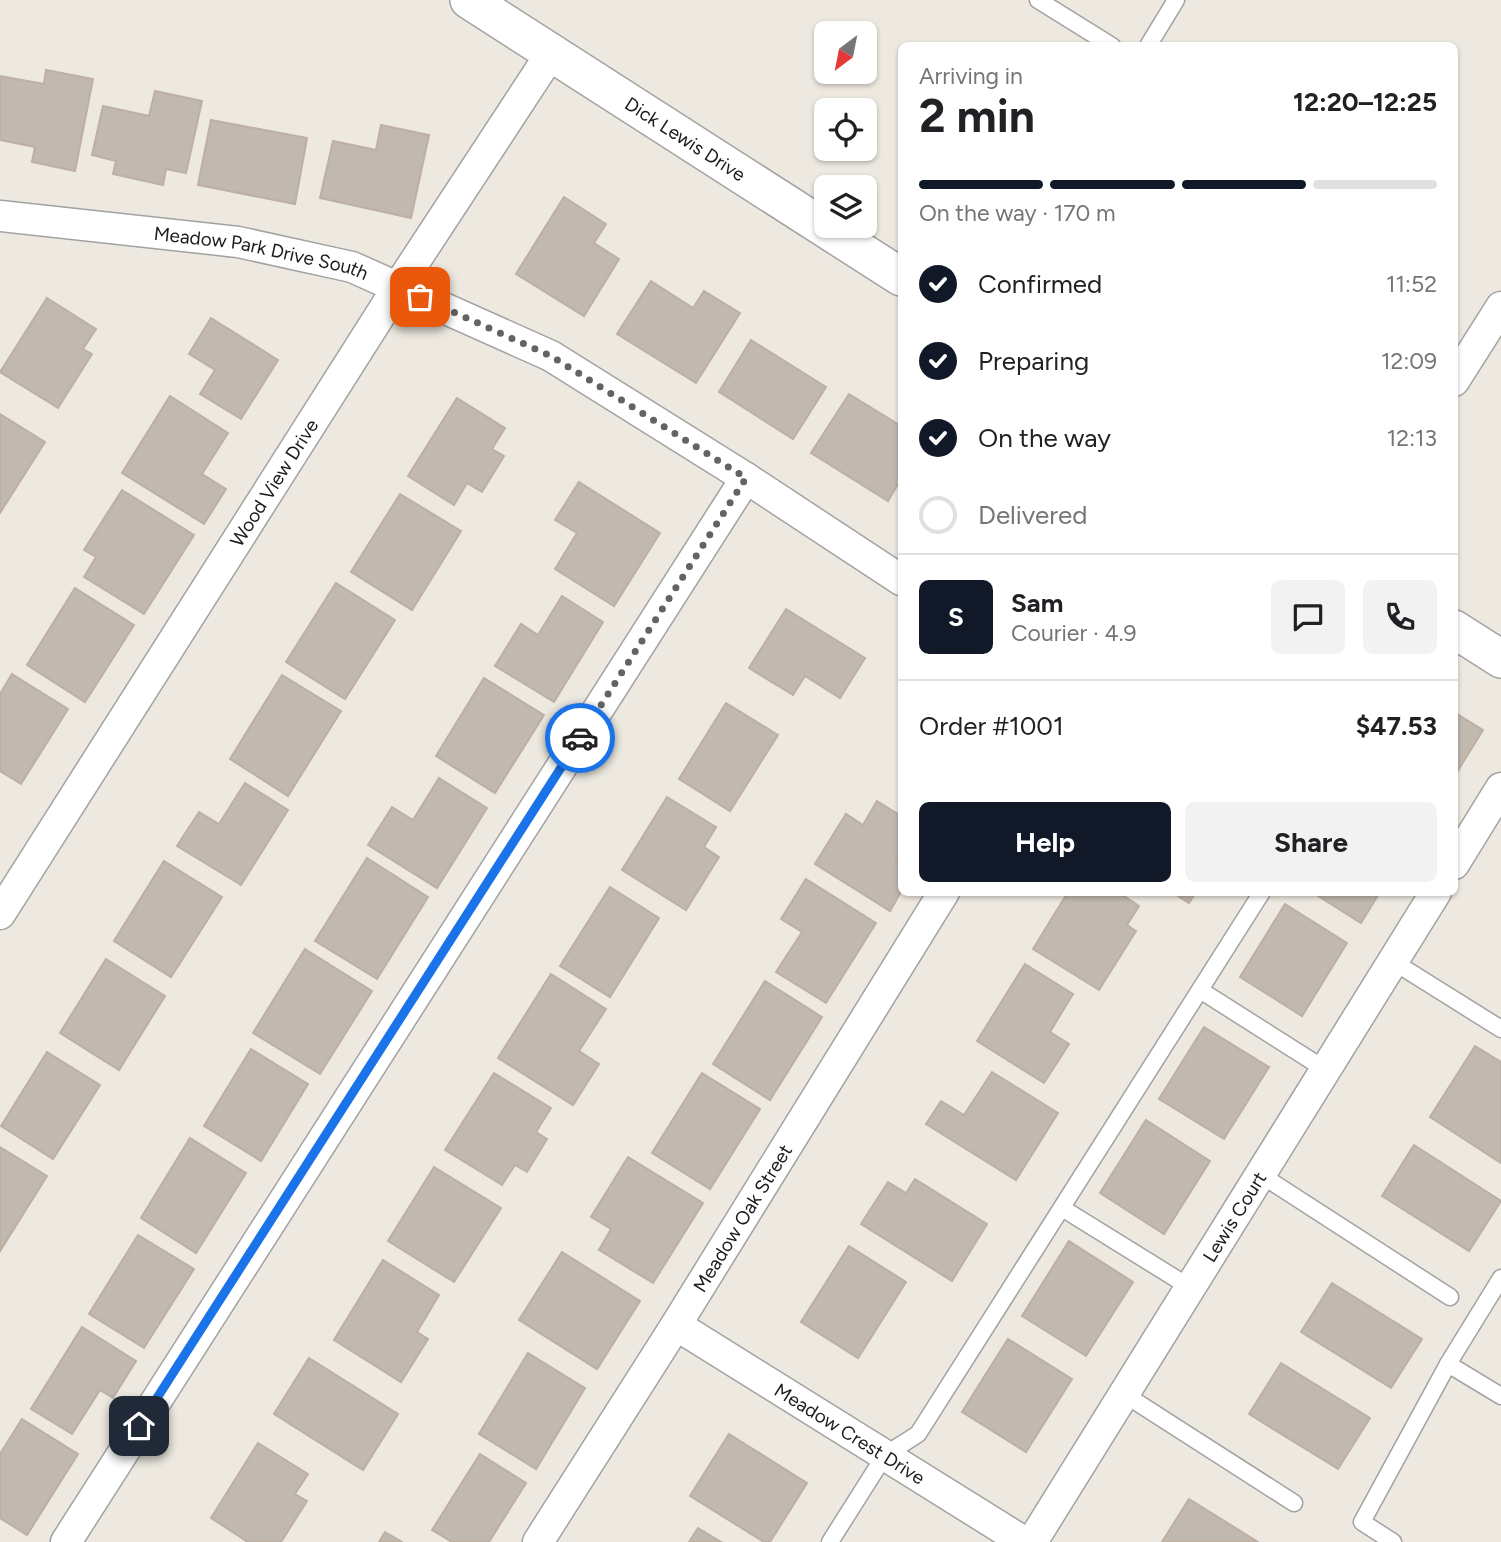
<!DOCTYPE html>
<meta charset="utf-8">
<style>
:root{--surface:#fff;--page:#f2f2f2;--text:#202124;--muted:#757577;--line:#e0e0e0;--accent:#111827}
body{margin:0;font-family:Figtree,sans-serif;background:var(--page);color:var(--text);height:100vh;display:flex;flex-direction:column;font-size:26px;white-space:nowrap}
*{box-sizing:border-box;margin:0}
p{font-size:23px;color:var(--muted)}
.icon{flex:none;width:38px;height:38px;fill:none;stroke:currentColor;stroke-width:2;stroke-linecap:round;stroke-linejoin:round}
.map{position:relative;flex:1;overflow:hidden}
.details{position:absolute;left:898px;top:42px;width:560px;height:854px;display:flex;flex-direction:column;background:var(--surface);border-radius:10px;box-shadow:0 2px 5px #0004}
.details>*{flex:none}
.needle{width:46px;rotate:212deg}
.fabs{position:absolute;left:814px;top:21px;display:grid;gap:14px}
.fabs a{display:grid;place-items:center;width:63px;height:63px;border-radius:10px;background:var(--surface);box-shadow:0 2px 5px #0004;font-size:35px}
.pin{position:absolute;display:grid;place-items:center;width:60px;height:60px;color:#fff;margin:-30px;border-radius:14px;box-shadow:0 4px 10px #0006}
.courier{position:absolute;display:grid;place-items:center;width:70px;height:70px;margin:-35px;border:5px solid #1a73e8;border-radius:50%;background:#fff;color:#222;box-shadow:0 2px 9px #0007}
.summary em{font-style:normal;font-weight:700}
.summary div{display:flex;flex-direction:column-reverse}
.summary{display:flex;align-items:center;justify-content:space-between;height:119px;padding:0 21px}
h1{font-size:46px;font-weight:700;line-height:52px}
.bar{display:grid;grid-template-columns:repeat(4,1fr);gap:10px 7px;align-content:center;height:84px;padding:0 21px}
.bar i{height:9px;border-radius:5px;background:var(--line)}
.bar .selected{background:var(--accent)}
.bar p{grid-column:span 4}
.line{display:flex;align-items:center;gap:18px;padding:0 21px;border-top:2px solid var(--line)}
.line div{flex:1}
.round{display:grid;place-items:center;flex:none;width:74px;height:74px;border-radius:10px;background:var(--page)}
ol{padding:0 21px;list-style:none}
li{display:flex;align-items:center;gap:21px;height:77px}
li p{margin-inline-start:auto}
li .icon{padding:7px;border-radius:50%;background:var(--accent);color:#fff;stroke-width:4}
li:last-child{color:var(--muted)}
li i{width:38px;height:38px;border:4px solid var(--line);border-radius:50%}
.cta{display:flex;gap:14px;margin-top:auto;padding:14px 21px}
.cta a{flex:1;height:80px;border-radius:10px;background:var(--accent);color:#fff;font-size:28px;font-weight:700;line-height:80px;text-align:center}
.cta a+a{background:var(--page);color:var(--text)}
.map>svg:first-child{display:block}
</style>
<div class="map">
<svg width="1501" height="1542" viewBox="0 0 1501 1542">
<rect width="100%" height="100%" fill="#ede9e0"/>
<g fill="#c1b8b0" stroke="#beafa3" stroke-width="2">
<polygon points="46,70 93,79 75,171 32,162 35,147 0,140 0,76 44,84"/>
<polygon points="155,91 202,101 186,173 166,169 163,185 113,174 116,161 92,155 103,106 149,116"/>
<polygon points="211,120 307,138 295,204 198,185"/>
<polygon points="381,125 429,135 411,218 320,198 333,141 376,150"/>
<polygon points="564,197 606,224 594,243 619,259 584,316 516,274"/>
<polygon points="651,281 693,308 704,291 740,313 696,383 617,334"/>
<polygon points="47,298 96,329 83,349 92,354 58,408 0,372"/>
<polygon points="211,318 278,360 241,419 200,394 215,370 189,354"/>
<polygon points="751,340 826,387 793,439 719,392"/>
<polygon points="849,394 901,426 901,479 888,501 811,453"/>
<polygon points="170,396 228,433 202,474 226,489 204,524 122,473"/>
<polygon points="457,398 505,428 492,449 504,456 482,492 467,483 454,505 408,476"/>
<polygon points="0,414 45,442 0,513"/>
<polygon points="579,482 660,533 614,606 555,569 577,533 555,520"/>
<polygon points="122,490 194,535 144,614 84,577 96,557 84,550"/>
<polygon points="400,494 461,531 412,610 351,572"/>
<polygon points="336,583 395,620 345,699 286,662"/>
<polygon points="75,588 134,625 85,702 27,665"/>
<polygon points="562,596 603,622 554,702 495,666 521,624 538,635"/>
<polygon points="786,609 865,658 840,698 805,676 793,695 749,668"/>
<polygon points="12,674 68,709 21,784 0,771 0,694"/>
<polygon points="282,675 341,711 288,796 230,759"/>
<polygon points="484,678 544,715 495,793 436,756"/>
<polygon points="726,703 778,735 730,811 679,779"/>
<polygon points="1454,712 1483,730 1454,777"/>
<polygon points="439,778 487,808 437,888 368,845 392,807 413,820"/>
<polygon points="245,783 288,810 241,885 177,846 199,812 219,824"/>
<polygon points="667,797 716,827 704,847 719,857 686,910 622,870"/>
<polygon points="877,801 901,816 901,853 896,862 901,866 901,892 890,911 815,864 846,814 863,825"/>
<polygon points="367,858 428,897 377,979 315,941"/>
<polygon points="164,861 222,897 171,977 114,941"/>
<polygon points="806,879 876,923 826,1003 776,972 802,932 781,919"/>
<polygon points="610,887 659,918 610,997 560,966"/>
<polygon points="1068,892 1118,892 1139,906 1127,925 1136,931 1099,990 1033,949"/>
<polygon points="1172,892 1196,892 1189,903"/>
<polygon points="1312,892 1380,892 1361,923"/>
<polygon points="1285,904 1347,943 1302,1016 1240,977"/>
<polygon points="305,949 372,991 320,1074 253,1033"/>
<polygon points="106,959 165,996 119,1070 60,1033"/>
<polygon points="1025,964 1073,994 1050,1032 1069,1044 1044,1083 977,1041"/>
<polygon points="551,974 606,1009 579,1051 599,1064 573,1105 498,1058"/>
<polygon points="765,981 822,1017 770,1100 713,1064"/>
<polygon points="1204,1027 1269,1067 1224,1139 1159,1099"/>
<polygon points="1475,1046 1501,1062 1501,1163 1430,1117"/>
<polygon points="251,1049 308,1084 261,1161 204,1126"/>
<polygon points="47,1052 100,1085 53,1159 1,1126"/>
<polygon points="992,1072 1058,1113 1016,1180 926,1124 941,1101 964,1115"/>
<polygon points="494,1073 551,1108 536,1132 547,1139 527,1172 515,1165 502,1185 445,1150"/>
<polygon points="702,1073 760,1109 710,1189 652,1153"/>
<polygon points="1146,1120 1210,1161 1164,1234 1100,1193"/>
<polygon points="190,1138 246,1173 196,1253 141,1218"/>
<polygon points="1414,1145 1501,1201 1469,1251 1382,1196"/>
<polygon points="0,1147 47,1176 0,1251"/>
<polygon points="628,1157 703,1203 653,1283 599,1250 611,1229 591,1217"/>
<polygon points="434,1167 501,1208 454,1282 388,1241"/>
<polygon points="915,1179 987,1224 952,1281 861,1224 888,1182 906,1193"/>
<polygon points="138,1235 194,1269 144,1348 89,1314"/>
<polygon points="1069,1241 1133,1282 1086,1356 1022,1316"/>
<polygon points="849,1246 906,1282 858,1358 801,1322"/>
<polygon points="562,1252 640,1301 597,1369 519,1320"/>
<polygon points="383,1260 439,1295 417,1332 428,1339 401,1382 334,1340"/>
<polygon points="1332,1283 1422,1339 1391,1388 1301,1332"/>
<polygon points="82,1327 136,1361 113,1398 100,1390 72,1434 31,1409"/>
<polygon points="1008,1339 1072,1379 1026,1452 962,1412"/>
<polygon points="528,1353 585,1388 536,1469 479,1434"/>
<polygon points="309,1358 398,1414 363,1470 274,1414"/>
<polygon points="1281,1363 1370,1418 1338,1469 1249,1414"/>
<polygon points="22,1419 78,1454 27,1535 0,1518 0,1454"/>
<polygon points="729,1434 807,1483 770,1542 764,1542 690,1496"/>
<polygon points="258,1443 308,1474 295,1494 307,1501 281,1542 248,1542 211,1518"/>
<polygon points="480,1454 526,1483 489,1542 452,1542 432,1530"/>
<polygon points="1189,1499 1258,1542 1162,1542"/>
<polygon points="698,1528 721,1542 689,1542"/>
<polygon points="385,1532 402,1542 379,1542"/>
</g>
<g fill="none" stroke-linecap="round" stroke-linejoin="round">
<g stroke="#a2a2a2" stroke-width="19">
<g id="service">
<polyline points="1038,0 1112,46"/>
<polyline points="1148,46 1176,0"/>
<polyline points="1394,962 1501,1029"/>
<polyline points="1200,990 1326,1070"/>
<polyline points="1261,1175 1450,1297"/>
<polyline points="1062,1208 1191,1288"/>
<polyline points="1448,1364 1501,1278"/>
<polyline points="1124,1394 1294,1503"/>
<polyline points="830,1542 885,1455 918,1434 1262,892"/>
<polyline points="1393,1542 1362,1522 1448,1364 1501,1396"/>
</g>
</g>
<g stroke="#a2a2a2" stroke-width="33">
<g id="minor">
<path id="s1" d="M0,216l238,26 114,25 199,89 195,122 155,102"/>
<polyline points="1454,381 1501,307"/>
<polyline points="1454,864 1501,788"/>
<path id="s2" d="M0,914l398,-627 154,-235"/>
<path id="s3" d="M676,1325l348,217"/>
<polyline points="66,1542 746,478"/>
<path id="s4" d="M538,1542l138,-217 268,-433"/>
<path id="s5" d="M1032,1542l404,-650"/>
</g>
</g>
<g stroke="#a2a2a2" stroke-width="40">
<g id="tertiary">
<path id="s6" d="M469,0l432,277"/>
<polyline points="1454,629 1501,659"/>
</g>
</g>
<use href="#service" stroke="#fff" stroke-width="16"/>
<use href="#minor" stroke="#fff" stroke-width="30"/>
<use href="#tertiary" stroke="#fff" stroke-width="37"/>
</g>
<g fill="none" stroke-linecap="round" stroke-linejoin="round">
<polyline stroke="#646360" stroke-width="7" stroke-dasharray="0 12.6" points="420,297 551,356 746,478 580,738"/>
<polyline stroke="#1a73e8" stroke-width="9" points="139,1426 580,738"/>
</g>
<g text-anchor="middle" stroke-width="6" stroke-linejoin="round" paint-order="stroke">
<g font-size="19" fill="#1b1b1b" stroke="#fff">
<text dy="7" stroke="none"><textPath href="#s6" startOffset="257">Dick Lewis Drive</textPath></text>
<text dy="7" stroke="none"><textPath href="#s1" startOffset="264">Meadow Park Drive South</textPath></text>
<text dy="7" stroke="none"><textPath href="#s2" startOffset="511">Wood View Drive</textPath></text>
<text dy="7" stroke="none"><textPath href="#s5" startOffset="383">Lewis Court</textPath></text>
<text dy="7" stroke="none"><textPath href="#s4" startOffset="383">Meadow Oak Street</textPath></text>
<text dy="7" stroke="none"><textPath href="#s3" startOffset="205">Meadow Crest Drive</textPath></text>
</g>
</g>
</svg>
<div class="fabs">
<a><svg class="needle" viewBox="-14 -14 28 28"><path d="M0-13l5 13h-10z" fill="#e53935"/><path d="M0 13l5-13h-10z" fill="#757577"/></svg></a>
<a><svg class="icon" aria-label="locate" viewBox="0 0 24 24"><circle cx="12" cy="12" r="6"/><path d="M12 2v4M12 18v4M2 12h4M18 12h4"/></svg></a>
<a><svg class="icon" aria-label="layers" viewBox="0 0 24 24"><path d="M12 4l9 5-9 5-9-5zM3 14l9 5 9-5"/></svg></a>
</div>
<div class="pin" style="left:420px;top:297px;background:#ea580c"><svg class="icon" aria-label="bag" viewBox="0 0 24 24"><path d="M5 8h14l-1 12H6zM9 8a3 3 0 0 1 6 0"/></svg></div>
<div class="pin" style="left:139px;top:1426px;background:#1f2937"><svg class="icon" aria-label="home" viewBox="0 0 24 24"><path d="M3 11l9-7 9 7M6 9v11h12V9"/></svg></div>
<div class="courier" style="left:580px;top:738px"><svg class="icon" aria-label="car" viewBox="0 0 24 24"><path d="M5 17H2v-5l4-1 3-4h7l3 4 3 1v5h-3M9 17h6M6 11h13"/><circle cx="7" cy="17" r="2"/><circle cx="17" cy="17" r="2"/></svg></div>
<section class="details">
<div class="summary"><div><h1>2 min</h1><p>Arriving in</p></div><em>12:20–12:25</em></div>
<div class="bar"><i class="selected"></i><i class="selected"></i><i class="selected"></i><i></i><p>On the way · 170 m</p></div>
<ol>
<li><svg class="icon" aria-label="check" viewBox="0 0 24 24"><path d="M5 12l5 5 9-10"/></svg>Confirmed<p>11:52</p></li>
<li><svg class="icon" aria-label="check" viewBox="0 0 24 24"><path d="M5 12l5 5 9-10"/></svg>Preparing<p>12:09</p></li>
<li><svg class="icon" aria-label="check" viewBox="0 0 24 24"><path d="M5 12l5 5 9-10"/></svg>On the way<p>12:13</p></li>
<li><i></i>Delivered</li>
</ol>
<div class="line" style="height:126px"><b class="round" style="background:var(--accent);color:#fff">S</b><div><b>Sam</b><p>Courier · 4.9</p></div><a class="round"><svg class="icon" aria-label="chat" viewBox="0 0 24 24"><path d="M4 5h16v11H9l-5 4z"/></svg></a><a class="round"><svg class="icon" aria-label="phone" viewBox="0 0 24 24"><path d="M5 4h4l2 5-3 2q2 4 5 5l2-3 5 2v4C11 20 4 13 5 4z"/></svg></a></div>
<div class="line" style="height:91px"><div>Order #1001</div><b>$47.53</b></div>
<div class="cta"><a>Help</a><a>Share</a></div>
</section>
</div>
